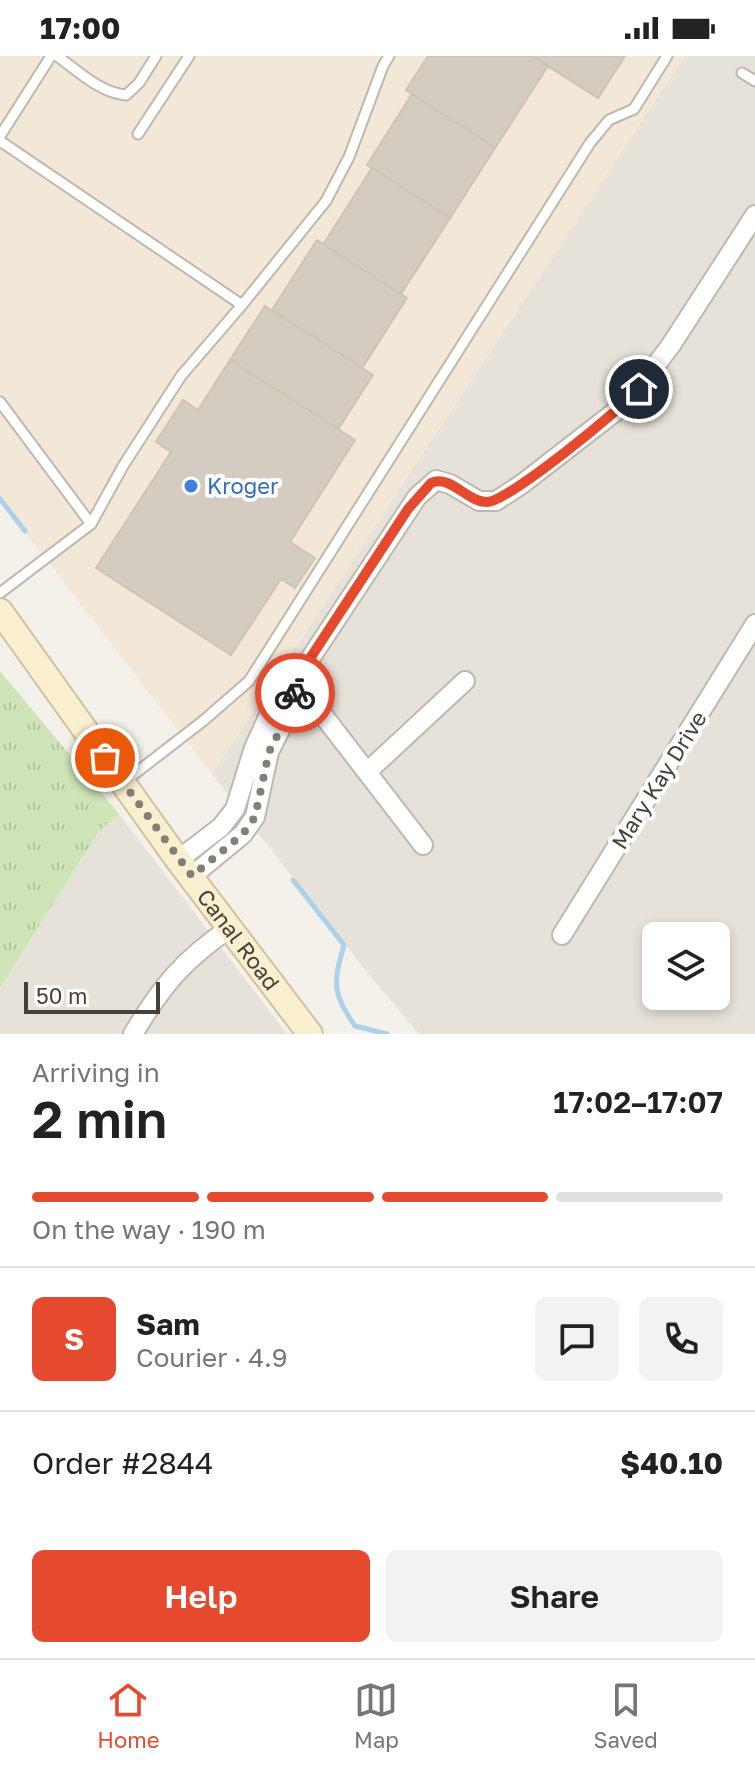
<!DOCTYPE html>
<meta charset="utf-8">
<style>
:root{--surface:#fff;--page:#f2f2f2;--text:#222;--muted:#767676;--line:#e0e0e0;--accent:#e64a2e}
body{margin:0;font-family:"Golos Text",sans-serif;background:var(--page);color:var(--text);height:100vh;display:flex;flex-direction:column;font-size:30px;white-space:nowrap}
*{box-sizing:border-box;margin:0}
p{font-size:26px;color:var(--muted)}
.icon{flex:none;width:44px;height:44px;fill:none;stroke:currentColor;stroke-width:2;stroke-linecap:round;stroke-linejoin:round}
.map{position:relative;height:978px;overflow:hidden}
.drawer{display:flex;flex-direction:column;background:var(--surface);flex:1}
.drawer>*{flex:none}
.controls{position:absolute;left:642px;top:866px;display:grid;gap:16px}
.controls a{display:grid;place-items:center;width:88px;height:88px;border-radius:12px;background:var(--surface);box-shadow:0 4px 12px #0003;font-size:40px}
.scale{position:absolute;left:24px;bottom:20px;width:136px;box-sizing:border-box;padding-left:8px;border:4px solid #474139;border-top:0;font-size:22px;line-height:28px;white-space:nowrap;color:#474139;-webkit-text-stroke:6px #fff;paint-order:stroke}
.pin{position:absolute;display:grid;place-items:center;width:68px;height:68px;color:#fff;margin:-34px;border:4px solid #fff;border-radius:50%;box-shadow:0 2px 8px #0007}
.courier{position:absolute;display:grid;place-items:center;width:80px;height:80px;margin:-40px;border:6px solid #e64a2e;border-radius:50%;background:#fff;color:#222;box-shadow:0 2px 10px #0007}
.headline em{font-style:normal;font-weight:600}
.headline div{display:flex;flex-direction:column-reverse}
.headline{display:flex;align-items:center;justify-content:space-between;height:136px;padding:0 32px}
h1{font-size:52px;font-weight:600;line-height:60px}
.bar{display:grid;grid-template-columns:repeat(4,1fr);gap:12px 8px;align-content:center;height:96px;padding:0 32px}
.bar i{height:10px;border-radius:6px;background:var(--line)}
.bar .on{background:var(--accent)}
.bar p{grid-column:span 4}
.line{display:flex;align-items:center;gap:20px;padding:0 32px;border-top:2px solid var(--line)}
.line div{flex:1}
.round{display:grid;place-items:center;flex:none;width:84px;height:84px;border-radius:12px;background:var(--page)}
.button{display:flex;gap:16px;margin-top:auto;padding:16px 32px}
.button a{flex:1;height:92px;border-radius:12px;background:var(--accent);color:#fff;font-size:32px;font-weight:600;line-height:92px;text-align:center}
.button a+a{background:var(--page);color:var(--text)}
.status{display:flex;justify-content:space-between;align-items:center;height:56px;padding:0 40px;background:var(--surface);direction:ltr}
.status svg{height:22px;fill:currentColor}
.menu{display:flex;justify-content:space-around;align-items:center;height:112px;border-top:2px solid var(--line);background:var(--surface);font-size:22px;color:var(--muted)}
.menu a{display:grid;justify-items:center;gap:4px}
.menu .on{color:var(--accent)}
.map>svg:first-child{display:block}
</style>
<div class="status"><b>17:00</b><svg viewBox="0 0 49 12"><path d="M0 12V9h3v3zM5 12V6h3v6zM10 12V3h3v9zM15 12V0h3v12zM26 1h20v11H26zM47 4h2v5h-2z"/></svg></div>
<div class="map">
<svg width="755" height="978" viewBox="0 0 755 978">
<defs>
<pattern id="grass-tufts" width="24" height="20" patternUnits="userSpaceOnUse" patternTransform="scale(2)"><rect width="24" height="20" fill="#cfe4b7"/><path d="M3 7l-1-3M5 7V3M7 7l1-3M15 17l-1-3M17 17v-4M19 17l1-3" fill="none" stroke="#b3c59e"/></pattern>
</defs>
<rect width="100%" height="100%" fill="#f3f1ea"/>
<g fill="#e7e2d9" fill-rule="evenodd">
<path d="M685,0h70v978h-336l-57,-68 -150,-192zM656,880h60v60h-60z"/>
<polygon points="119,758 287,978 0,978 0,932 99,775"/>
</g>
<polygon fill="#f3e7d7" points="0,0 685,0 212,718 0,444"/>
<polygon fill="url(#grass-tufts)" points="0,615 119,758 99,775 0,932"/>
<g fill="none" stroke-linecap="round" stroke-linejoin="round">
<g stroke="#acd1ea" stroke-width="5">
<polyline points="0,443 25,475"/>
<path d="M293,824l51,65c-11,39 -12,47 11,81l32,8"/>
</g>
</g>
<g fill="#d4ccc0" stroke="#cec4b4" stroke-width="2">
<polygon points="428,0 532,0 548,10 495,92 406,34"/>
<polygon points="532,0 625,0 598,42"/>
<polygon points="412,38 495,92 450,162 367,109"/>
<polygon points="372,112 450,162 401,238 323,189"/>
<polygon points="317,184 407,242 362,312 272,254"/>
<polygon points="265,250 373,319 338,373 230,304"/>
<polygon points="230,304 355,384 290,486 315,502 295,532 281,523 231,599 96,512 171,396 156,386 183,344 198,354"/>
</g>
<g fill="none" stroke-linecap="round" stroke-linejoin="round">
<g stroke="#beb8ad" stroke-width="13">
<g id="lane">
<path d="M57,0c20,14 43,37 69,39l13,-12 17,-27"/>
<polyline points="742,17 755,25"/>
<polyline points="138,78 189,0"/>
<polyline points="0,80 51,0"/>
<polyline points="0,85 242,249"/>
<polyline points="0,346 91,468"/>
<polyline points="0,537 91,468 123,410 181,320 242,249 326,145 349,101 383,10 389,0"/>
<polyline points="124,726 203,665 249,625 590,87 609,64 634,53 667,0"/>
</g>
</g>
<g stroke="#beb8ad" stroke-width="22">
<g id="street">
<polyline points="367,716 465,625"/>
<polyline points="423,789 296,624 417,441 436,424 450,428 479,445 496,445 522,428 629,345 671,289 755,159"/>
<polyline points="178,804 221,771 235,753 254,692 279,637 296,624 294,646 269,696 255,761 243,778 192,820"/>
<polyline points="562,879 755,568"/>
<path d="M133,978c29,-48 50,-74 97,-106"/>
</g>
</g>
<g stroke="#cfc29e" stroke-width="28">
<g id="secondary">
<path id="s1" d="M0,555l178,249 132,174"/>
</g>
</g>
<use href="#lane" stroke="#fff" stroke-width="9"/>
<use href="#street" stroke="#fff" stroke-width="18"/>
<use href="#secondary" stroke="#faefce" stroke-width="24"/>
</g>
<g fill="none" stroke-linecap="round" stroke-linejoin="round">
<polyline stroke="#837f77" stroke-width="8" stroke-dasharray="0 14.4" points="105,702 192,820 243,778 255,761 269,696 294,646 295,637"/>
<path stroke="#e64a2e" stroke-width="10" d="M295,637l1,-13 32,-49 80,-122 23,-26c19,-9 36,19 56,19 21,0 134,-93 152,-113"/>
</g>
<circle fill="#3f7fe0" stroke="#fff" stroke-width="3" cx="191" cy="430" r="8"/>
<g text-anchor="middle" stroke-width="8" stroke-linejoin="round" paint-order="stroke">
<g font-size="22" fill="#366cbe" stroke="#fff" text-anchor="start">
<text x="207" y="438">Kroger</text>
</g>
<g font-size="22" fill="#474139" stroke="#fff">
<text transform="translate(659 724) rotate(-58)" y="8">Mary Kay Drive</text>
<text dy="8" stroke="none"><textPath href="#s1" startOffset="406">Canal Road</textPath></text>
</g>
</g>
</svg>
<div class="controls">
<a><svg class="icon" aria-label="layers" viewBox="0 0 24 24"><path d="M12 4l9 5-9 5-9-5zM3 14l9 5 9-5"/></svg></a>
</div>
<div class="scale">50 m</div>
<div class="pin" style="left:105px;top:702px;background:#ea580c"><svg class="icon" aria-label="bag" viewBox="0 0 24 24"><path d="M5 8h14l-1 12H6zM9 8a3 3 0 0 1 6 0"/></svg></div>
<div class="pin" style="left:639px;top:333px;background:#1f2937"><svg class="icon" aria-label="home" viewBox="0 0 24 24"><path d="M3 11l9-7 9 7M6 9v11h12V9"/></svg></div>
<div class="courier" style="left:295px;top:637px"><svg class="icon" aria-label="bike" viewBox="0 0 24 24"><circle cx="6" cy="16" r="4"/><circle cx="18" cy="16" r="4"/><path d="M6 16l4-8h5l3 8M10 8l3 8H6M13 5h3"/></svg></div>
</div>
<section class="drawer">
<div class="headline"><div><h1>2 min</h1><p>Arriving in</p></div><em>17:02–17:07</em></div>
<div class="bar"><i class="on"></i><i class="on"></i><i class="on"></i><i></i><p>On the way · 190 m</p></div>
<div class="line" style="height:144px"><b class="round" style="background:var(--accent);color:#fff">S</b><div><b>Sam</b><p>Courier · 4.9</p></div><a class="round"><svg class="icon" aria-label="chat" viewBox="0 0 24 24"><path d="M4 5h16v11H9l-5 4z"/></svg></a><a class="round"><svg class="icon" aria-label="phone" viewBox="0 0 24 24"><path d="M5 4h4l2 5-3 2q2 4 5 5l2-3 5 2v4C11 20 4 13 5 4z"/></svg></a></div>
<div class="line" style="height:104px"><div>Order #2844</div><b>$40.10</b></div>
<div class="button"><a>Help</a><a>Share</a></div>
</section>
<nav class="menu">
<a class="on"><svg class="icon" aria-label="home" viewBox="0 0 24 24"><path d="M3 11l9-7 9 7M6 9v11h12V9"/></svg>Home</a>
<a><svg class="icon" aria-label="map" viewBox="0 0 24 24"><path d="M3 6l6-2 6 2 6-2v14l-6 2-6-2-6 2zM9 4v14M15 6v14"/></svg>Map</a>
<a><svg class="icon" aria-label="saved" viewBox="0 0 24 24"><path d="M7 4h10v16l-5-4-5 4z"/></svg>Saved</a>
</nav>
